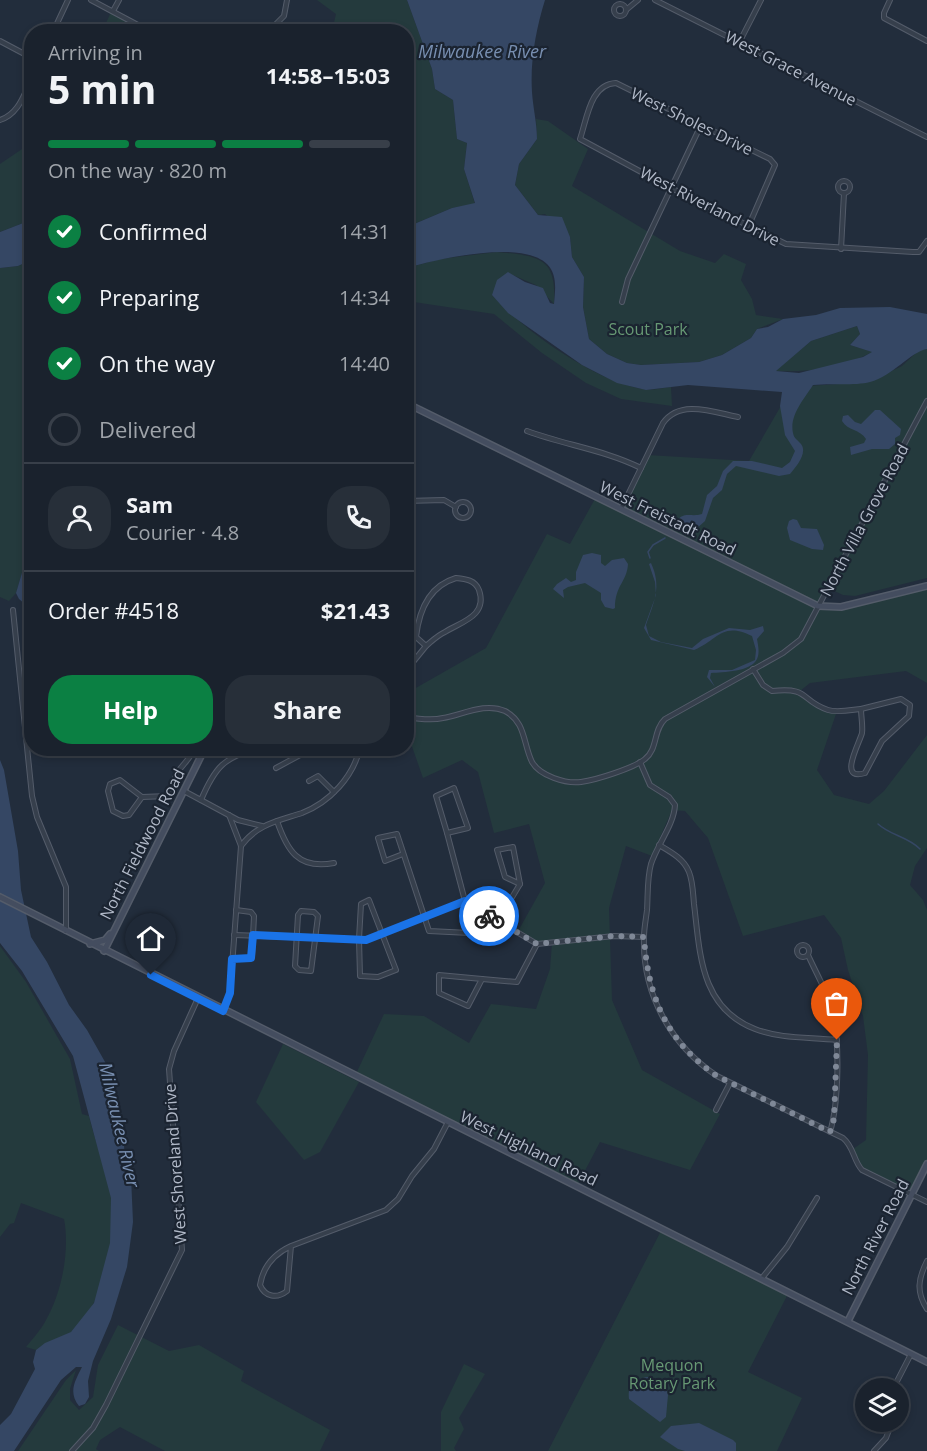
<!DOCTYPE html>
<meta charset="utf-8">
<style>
:root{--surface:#1a222d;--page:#272f39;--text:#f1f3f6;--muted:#9fa4aa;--line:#383f49;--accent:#0b8043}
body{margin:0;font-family:"Open Sans",sans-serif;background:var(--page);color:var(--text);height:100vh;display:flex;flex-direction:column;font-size:22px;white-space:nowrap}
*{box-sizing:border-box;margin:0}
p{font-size:20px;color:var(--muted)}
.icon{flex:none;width:33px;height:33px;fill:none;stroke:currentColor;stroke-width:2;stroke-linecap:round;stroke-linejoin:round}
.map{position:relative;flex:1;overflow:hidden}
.drawer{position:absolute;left:24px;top:24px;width:390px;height:732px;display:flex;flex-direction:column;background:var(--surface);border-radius:24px;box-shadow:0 3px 9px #0003,0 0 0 2px var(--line)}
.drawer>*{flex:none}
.buttons{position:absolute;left:855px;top:1378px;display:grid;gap:12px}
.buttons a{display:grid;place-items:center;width:54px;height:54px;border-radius:50%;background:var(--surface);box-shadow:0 3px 9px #0003,0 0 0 2px var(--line);font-size:30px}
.pin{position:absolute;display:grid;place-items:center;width:51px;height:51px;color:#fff;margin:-62px -26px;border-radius:50% 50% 50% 0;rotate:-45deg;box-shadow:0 0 6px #0007}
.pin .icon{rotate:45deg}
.courier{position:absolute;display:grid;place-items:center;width:60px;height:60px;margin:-30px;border:4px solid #1a73e8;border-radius:50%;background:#fff;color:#222;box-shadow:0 2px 8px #0007}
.headline em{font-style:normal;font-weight:700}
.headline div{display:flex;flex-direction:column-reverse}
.headline{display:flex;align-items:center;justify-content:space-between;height:102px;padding:0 24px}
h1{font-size:39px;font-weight:700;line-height:45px}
.bar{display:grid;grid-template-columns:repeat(4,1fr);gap:9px 6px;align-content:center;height:72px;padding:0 24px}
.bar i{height:8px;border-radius:4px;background:var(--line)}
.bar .on{background:var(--accent)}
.bar p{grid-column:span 4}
.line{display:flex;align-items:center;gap:15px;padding:0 24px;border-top:2px solid var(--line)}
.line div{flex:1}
.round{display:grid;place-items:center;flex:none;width:63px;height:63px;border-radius:24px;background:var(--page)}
ol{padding:0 24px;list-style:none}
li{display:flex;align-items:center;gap:18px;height:66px}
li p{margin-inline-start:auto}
li .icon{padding:6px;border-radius:50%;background:var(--accent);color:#fff;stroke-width:4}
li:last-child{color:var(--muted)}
li i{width:33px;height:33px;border:3px solid var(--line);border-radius:50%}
.button{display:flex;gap:12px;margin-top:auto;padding:12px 24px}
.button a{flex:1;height:69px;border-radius:24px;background:var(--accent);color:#fff;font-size:24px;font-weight:700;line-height:69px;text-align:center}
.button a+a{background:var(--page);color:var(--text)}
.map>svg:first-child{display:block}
</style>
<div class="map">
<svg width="927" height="1451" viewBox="0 0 927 1451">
<rect width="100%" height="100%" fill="#222d3c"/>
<g fill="#243a3d">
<polygon points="317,0 407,0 432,69 435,89 453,100 457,139 467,143 464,169 475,204 452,208 407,227 406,32 332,31 336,14"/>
<polygon points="111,12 147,32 102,32"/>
<polygon points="536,119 548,121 588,149 572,186 680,251 715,263 724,254 746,264 741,280 752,299 756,315 783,319 757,329 751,338 722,355 699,362 641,365 627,363 607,354 589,339 583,307 584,277 572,257 570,237 545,214 538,215 515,185 519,164 537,139"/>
<polygon points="31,143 31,220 0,232 0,164"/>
<path d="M497,252c42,4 60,5 57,52l-18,-19 -28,-12 -16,22c32,36 103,86 151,94 9,2 19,-1 28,-2l1,19 -51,-7 -35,-16 -44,-30 -48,-39 -87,-13v-33l33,-9z"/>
<polygon points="31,260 31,542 16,593 9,601 0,597 0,268 18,266"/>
<path d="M857,326l3,8 -10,11 23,7c-29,15 -66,21 -98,19l36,-30z"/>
<polygon points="927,349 927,401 818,606 830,607 927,586 927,683 906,671 810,683 800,691 820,706 837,711 817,770 834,795 869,804 884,791 927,735 927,848 915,866 910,885 923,900 927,910 927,1164 912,1195 862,1170 853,1149 866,1140 868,1055 863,1016 848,970 841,938 824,915 743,936 708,838 685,811 672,810 652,856 626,846 609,908 612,1000 642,1070 720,1114 690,1170 600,1142 577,1186 355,1076 384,1014 424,1016 469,1043 491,1004 536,1009 550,969 552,943 537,944 517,933 545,883 529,824 494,833 478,772 462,760 423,778 407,732 407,693 486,648 547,534 570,544 596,497 621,509 647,455 749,461 789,392 808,386 869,382 902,366 919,350"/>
<polygon points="927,405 927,578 855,596 843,595 830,589"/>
<path d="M0,946l26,36 44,77 12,55 7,2c6,27 18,53 22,80 6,44 -5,104 -38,135 -10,9 -26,10 -37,19l-10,-3c7,-9 15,-17 20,-27 16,-28 24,-70 18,-101l-43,-16 -7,20 -4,1 -10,13z"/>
<polygon points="283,1044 359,1082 320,1152 304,1160 256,1102"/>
<polygon points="662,1229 789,1292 748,1372 802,1398 777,1451 548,1451"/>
<polygon points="118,1325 169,1351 199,1345 244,1371 241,1381 330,1430 320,1451 165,1451 120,1427 100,1440 96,1449 99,1451 18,1451 66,1380 76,1370 70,1389 70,1400 79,1410 93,1397 98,1365"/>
<polygon points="464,1364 485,1374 459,1418 464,1429 454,1448 456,1451 441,1451 441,1412"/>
</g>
<g fill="#354764" fill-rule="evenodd">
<path d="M407,0h138c-9,29 -15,61 -13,92 1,16 5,31 5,47l-18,25 -4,21 23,30 24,2 8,20 2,20 12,20 -1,30 6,32 18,15 20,9 14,2 58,-3 23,-7 29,-17 6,-9 11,-2 15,-8 33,-4 24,-7 50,-1 37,7v35c-17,3 -34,27 -57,33 -15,4 -40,1 -57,3 -8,13 -24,30 -20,48 1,6 5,7 8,11 7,9 -5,23 -11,30l-11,2 -43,-10 -9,8 -5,16 -9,8 -8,23 -10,9 -10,-4 -10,5 -1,-5c8,-17 16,-8 28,-12l5,-19 10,-9 6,-15 10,-10h19l30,7 8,-6 5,-11 -10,-16 -5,-29 2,-14 -94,-7 -42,5 -29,-7 -35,-18 -74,-52 -16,-18 5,-15 11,-8 17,10 18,6 7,15 4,1c1,-13 4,-29 -7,-40 -26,-25 -109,-5 -140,4v-41l45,-19 23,-5 -11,-34 3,-26 -10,-4 -4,-39 -18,-11 -3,-20zM857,326l3,8 -10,11 22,7 -9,5 -64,16 -23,-2 35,-30z"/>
<polygon points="31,220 31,260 18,266 0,268 0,232"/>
<path d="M875,410h5l21,19 -1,6 -5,3v6l-6,5h-17l-21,6 -1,-8 14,-4 2,-4c-6,-10 -18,-8 -24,-18l1,-5 5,-1 7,7 6,2z"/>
<polygon points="793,519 797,520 801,528 817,529 824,545 823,550 812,549 790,540 787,528 789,521"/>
<polygon points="31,542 31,609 19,599 16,593"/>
<path d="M592,553l9,2v8l4,3 7,-6 12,-2 4,6c-1,18 -13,21 -13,44l-2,1 -8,-2 -4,-7v-7l-16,-10 -17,4 -5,3 1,8 -11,-9 4,-5 9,-6 5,4 5,-2v-8l7,-17z"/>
<path d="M651,563c11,24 3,39 -5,62l3,11 12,6 31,6 11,-9 26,-11 21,2 13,-4 1,5 -7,8c1,6 3,14 0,20 -6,13 -34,13 -46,14l-1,5 5,9 -8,-10 2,-7h23l23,-10 1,-10 -4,-14c-30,-15 -34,4 -58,14l-43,-10 -7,-12 12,-33 -1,-13 -6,-18z"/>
<path d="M0,760l4,10 14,81 3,39 10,47 16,25 22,43 18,25 22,39 3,21 -1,22 13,32 1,26 6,7 2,45 -6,45 -16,52 -18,42 -5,20 1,16 -4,7 -6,2c-11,-14 -4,-25 3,-39h-6l-15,13 -47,71h-14v-26l11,-11 24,-45 -2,-7 3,-12 9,-7 26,-11 23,-29 16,-60 1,-45 -38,-142 -51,-85 -22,-28z"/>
<path d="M648,1377l17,8 3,10 -2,22 -6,5 -31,-23c-2,-14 6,-21 19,-22z"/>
<polygon points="699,1423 733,1440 736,1443 736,1451 685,1451 678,1449 660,1437 671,1426"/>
</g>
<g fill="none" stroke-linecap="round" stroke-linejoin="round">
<g stroke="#354764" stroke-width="1.5">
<polyline points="650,558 648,552 653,545 665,538"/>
<path d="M878,824c13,12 29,12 42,25"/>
</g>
<g stroke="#545c6a" stroke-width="6">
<g id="street">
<polyline points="91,0 151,32"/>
<polyline points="655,0 927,137"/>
<polyline points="890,0 884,13 884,18 927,41"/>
<circle cx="620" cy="10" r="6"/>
<polyline points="626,10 638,0"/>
<polyline points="113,11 119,0"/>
<polyline points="53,32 68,0"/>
<polyline points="268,32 284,16 287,0"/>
<polyline points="0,41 32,58"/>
<polyline points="740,41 761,0"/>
<path d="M0,120c19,-6 24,-26 32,-42"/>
<circle cx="844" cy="187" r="6"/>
<path d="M749,225l26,-60 -5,-6 -154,-76c-26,1 -29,36 -36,56l91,49 115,56 127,8h6l8,-11"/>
<polyline points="841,249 844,193"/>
<polyline points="622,302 628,279 701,125"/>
<path d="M527,431c38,14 78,19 114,37"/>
<polyline points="406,501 444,500 456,507"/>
<circle cx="463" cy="510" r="8"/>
<path d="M621,509l42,-86c17,-24 50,-11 75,-6"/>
<polyline points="406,517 409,501"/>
<path d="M456,578c10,1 19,2 23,12 9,26 -18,32 -34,42 -7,3 -13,9 -19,14l-10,-9c3,-27 13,-51 40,-59z"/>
<polyline points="13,610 32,796 37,817 66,887 66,931"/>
<polyline points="406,666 413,662 426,646"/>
<path d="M753,669l10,16 9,6c39,-4 27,9 56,19 9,3 23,0 33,-1"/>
<path d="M901,699l9,6 -1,11 -27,25 -17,32c-28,9 -5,-31 -3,-40 1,-8 -1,-16 -1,-24z"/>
<path d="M406,717c12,2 25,4 37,1 19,-3 42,-16 62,-7 21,11 18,33 27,51 8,14 34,22 49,20 15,-2 53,-14 64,-23 13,-10 8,-29 20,-40l118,-66 18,-14 126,-238"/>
<polyline points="297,748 300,755 309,748"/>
<path d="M640,762l10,23 19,12 6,8c-1,20 -18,40 -24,59 -4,14 -3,31 -4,46 -1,9 -3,18 -3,27 -2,57 27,108 73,139l126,62c11,9 10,22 19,32l65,32"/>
<polyline points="276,768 300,755"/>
<polyline points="309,781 318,776 334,792"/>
<polygon points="454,788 468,828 447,833 436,796"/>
<polyline points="184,791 238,820 262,826"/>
<path d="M142,797l-13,18 -6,1 -10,-5 -5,-20 2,-7 10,-4 22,17 26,-1c6,-7 5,-16 9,-23 6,-9 13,-14 18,-25"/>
<path d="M201,800c14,-33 23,-43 58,-52"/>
<path d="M277,821c10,29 21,49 57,42"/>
<polyline points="447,833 465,901"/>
<path d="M659,845c12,7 25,14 30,27 4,10 4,22 5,32 6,49 6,104 61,125 26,10 54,8 82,11"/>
<path d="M241,846c16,-22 37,-25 61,-33 28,-11 51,-36 58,-65"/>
<polygon points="513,847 520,884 505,877 497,850"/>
<polyline points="403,854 385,861 378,838 397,834 429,931 490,934 520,884"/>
<polygon points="369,900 396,970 378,977 360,976 359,939 361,904"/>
<polygon points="301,911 314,912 318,916 311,971 299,970 295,966 298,915"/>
<polyline points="234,935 366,940 465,901 537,944"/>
<polyline points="537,944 614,936 644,937"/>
<circle cx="803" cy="951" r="6"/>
<path d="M808,955c8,18 19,36 24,55 8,30 7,92 -2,122"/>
<polyline points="232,959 246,959 252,956 254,916 251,912 236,910"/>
<polygon points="439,975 482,979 468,1006 439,993"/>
<polyline points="482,979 517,982 537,944"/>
<polyline points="223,1011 230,993 241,846 229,815"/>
<polyline points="716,1110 730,1083"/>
<path d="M291,1246l-4,45c-10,8 -22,6 -27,-6 3,-19 14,-31 31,-39l95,-36 12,-11 14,-23 22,-27 14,-27"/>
<path d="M927,1261c-9,18 -11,31 0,48"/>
<polyline points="762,1278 787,1247 817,1198"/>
<polyline points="893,1389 911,1354"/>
<polyline points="72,1451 93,1428 106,1405 182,1250 169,1069 174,1051 198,998"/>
<polyline points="874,1451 886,1438 892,1422"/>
</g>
</g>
<g stroke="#545c6a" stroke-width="8">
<g id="secondary">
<polyline points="406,403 818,606 841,607 927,586"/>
<polyline points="0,897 927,1362"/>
<polyline points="90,944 105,940 110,934"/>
<polyline points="104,951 205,748"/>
<polyline points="848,1321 927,1164"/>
</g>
</g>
<use href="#street" stroke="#363f4c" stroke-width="4"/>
<use href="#secondary" stroke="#444d5f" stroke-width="5"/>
</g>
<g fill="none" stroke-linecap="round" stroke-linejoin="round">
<path stroke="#7f8897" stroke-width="6" stroke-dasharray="0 10.8" d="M489,916l48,28 77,-8 30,1c4,60 22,104 73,139l113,56 4,-13 3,-79"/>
<polyline stroke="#1a73e8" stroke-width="8" points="151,975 223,1011 230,993 232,959 251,958 253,935 366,940 465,901 489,916"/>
</g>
<g text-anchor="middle" stroke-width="4.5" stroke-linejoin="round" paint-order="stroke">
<g font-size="16" fill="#b1b9c8" stroke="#1b2431">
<text transform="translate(791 68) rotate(27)" y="6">West Grace Avenue</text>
<text transform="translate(692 121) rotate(26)" y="6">West Sholes Drive</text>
<text transform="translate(710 206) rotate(27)" y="6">West Riverland Drive</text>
<text transform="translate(668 518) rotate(26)" y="6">West Freistadt Road</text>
<text transform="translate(864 520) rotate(-62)" y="6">North Villa Grove Road</text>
<text transform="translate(142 844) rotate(-63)" y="6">North Fieldwood Road</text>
<text transform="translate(529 1148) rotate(26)" y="6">West Highland Road</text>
<text transform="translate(175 1164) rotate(-94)" y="6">West Shoreland Drive</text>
<text transform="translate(875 1237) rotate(-63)" y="6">North River Road</text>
</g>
<g font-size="16" fill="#679974" stroke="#1b2431">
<text x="648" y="335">Scout Park</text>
<text x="672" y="1371">Mequon<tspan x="672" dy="18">Rotary Park</tspan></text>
</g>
<g font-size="18" font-style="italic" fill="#788fb1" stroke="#1b2431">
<text x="482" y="58">Milwaukee River</text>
<text transform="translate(119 1125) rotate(77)" y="6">Milwaukee River</text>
</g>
</g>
</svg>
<div class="buttons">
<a><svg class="icon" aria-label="layers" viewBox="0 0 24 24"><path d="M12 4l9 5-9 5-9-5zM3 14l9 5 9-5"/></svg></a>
</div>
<div class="pin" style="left:837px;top:1040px;background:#ea580c"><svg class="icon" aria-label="bag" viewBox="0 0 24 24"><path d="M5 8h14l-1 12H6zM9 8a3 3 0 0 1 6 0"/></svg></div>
<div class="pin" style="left:151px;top:975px;background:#1f2937"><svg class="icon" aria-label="home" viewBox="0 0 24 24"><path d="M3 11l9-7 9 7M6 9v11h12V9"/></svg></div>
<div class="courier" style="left:489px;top:916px"><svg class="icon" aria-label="bike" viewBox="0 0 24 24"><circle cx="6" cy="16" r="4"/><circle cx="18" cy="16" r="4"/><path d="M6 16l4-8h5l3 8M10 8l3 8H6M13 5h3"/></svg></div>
<section class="drawer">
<div class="headline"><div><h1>5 min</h1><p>Arriving in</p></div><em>14:58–15:03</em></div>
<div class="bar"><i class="on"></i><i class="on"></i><i class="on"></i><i></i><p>On the way · 820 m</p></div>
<ol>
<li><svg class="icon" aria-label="check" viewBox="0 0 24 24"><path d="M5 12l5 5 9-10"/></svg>Confirmed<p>14:31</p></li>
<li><svg class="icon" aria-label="check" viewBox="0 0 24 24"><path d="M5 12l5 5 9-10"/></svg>Preparing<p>14:34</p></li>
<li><svg class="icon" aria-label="check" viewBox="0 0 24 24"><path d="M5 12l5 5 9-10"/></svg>On the way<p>14:40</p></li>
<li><i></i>Delivered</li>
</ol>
<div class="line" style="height:108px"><a class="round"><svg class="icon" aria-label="person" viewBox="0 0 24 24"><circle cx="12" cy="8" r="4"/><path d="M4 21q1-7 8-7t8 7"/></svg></a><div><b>Sam</b><p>Courier · 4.8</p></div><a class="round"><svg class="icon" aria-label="phone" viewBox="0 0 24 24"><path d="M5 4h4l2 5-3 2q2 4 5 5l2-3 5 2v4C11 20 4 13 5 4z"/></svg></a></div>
<div class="line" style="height:78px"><div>Order #4518</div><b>$21.43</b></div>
<div class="button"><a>Help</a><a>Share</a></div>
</section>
</div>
